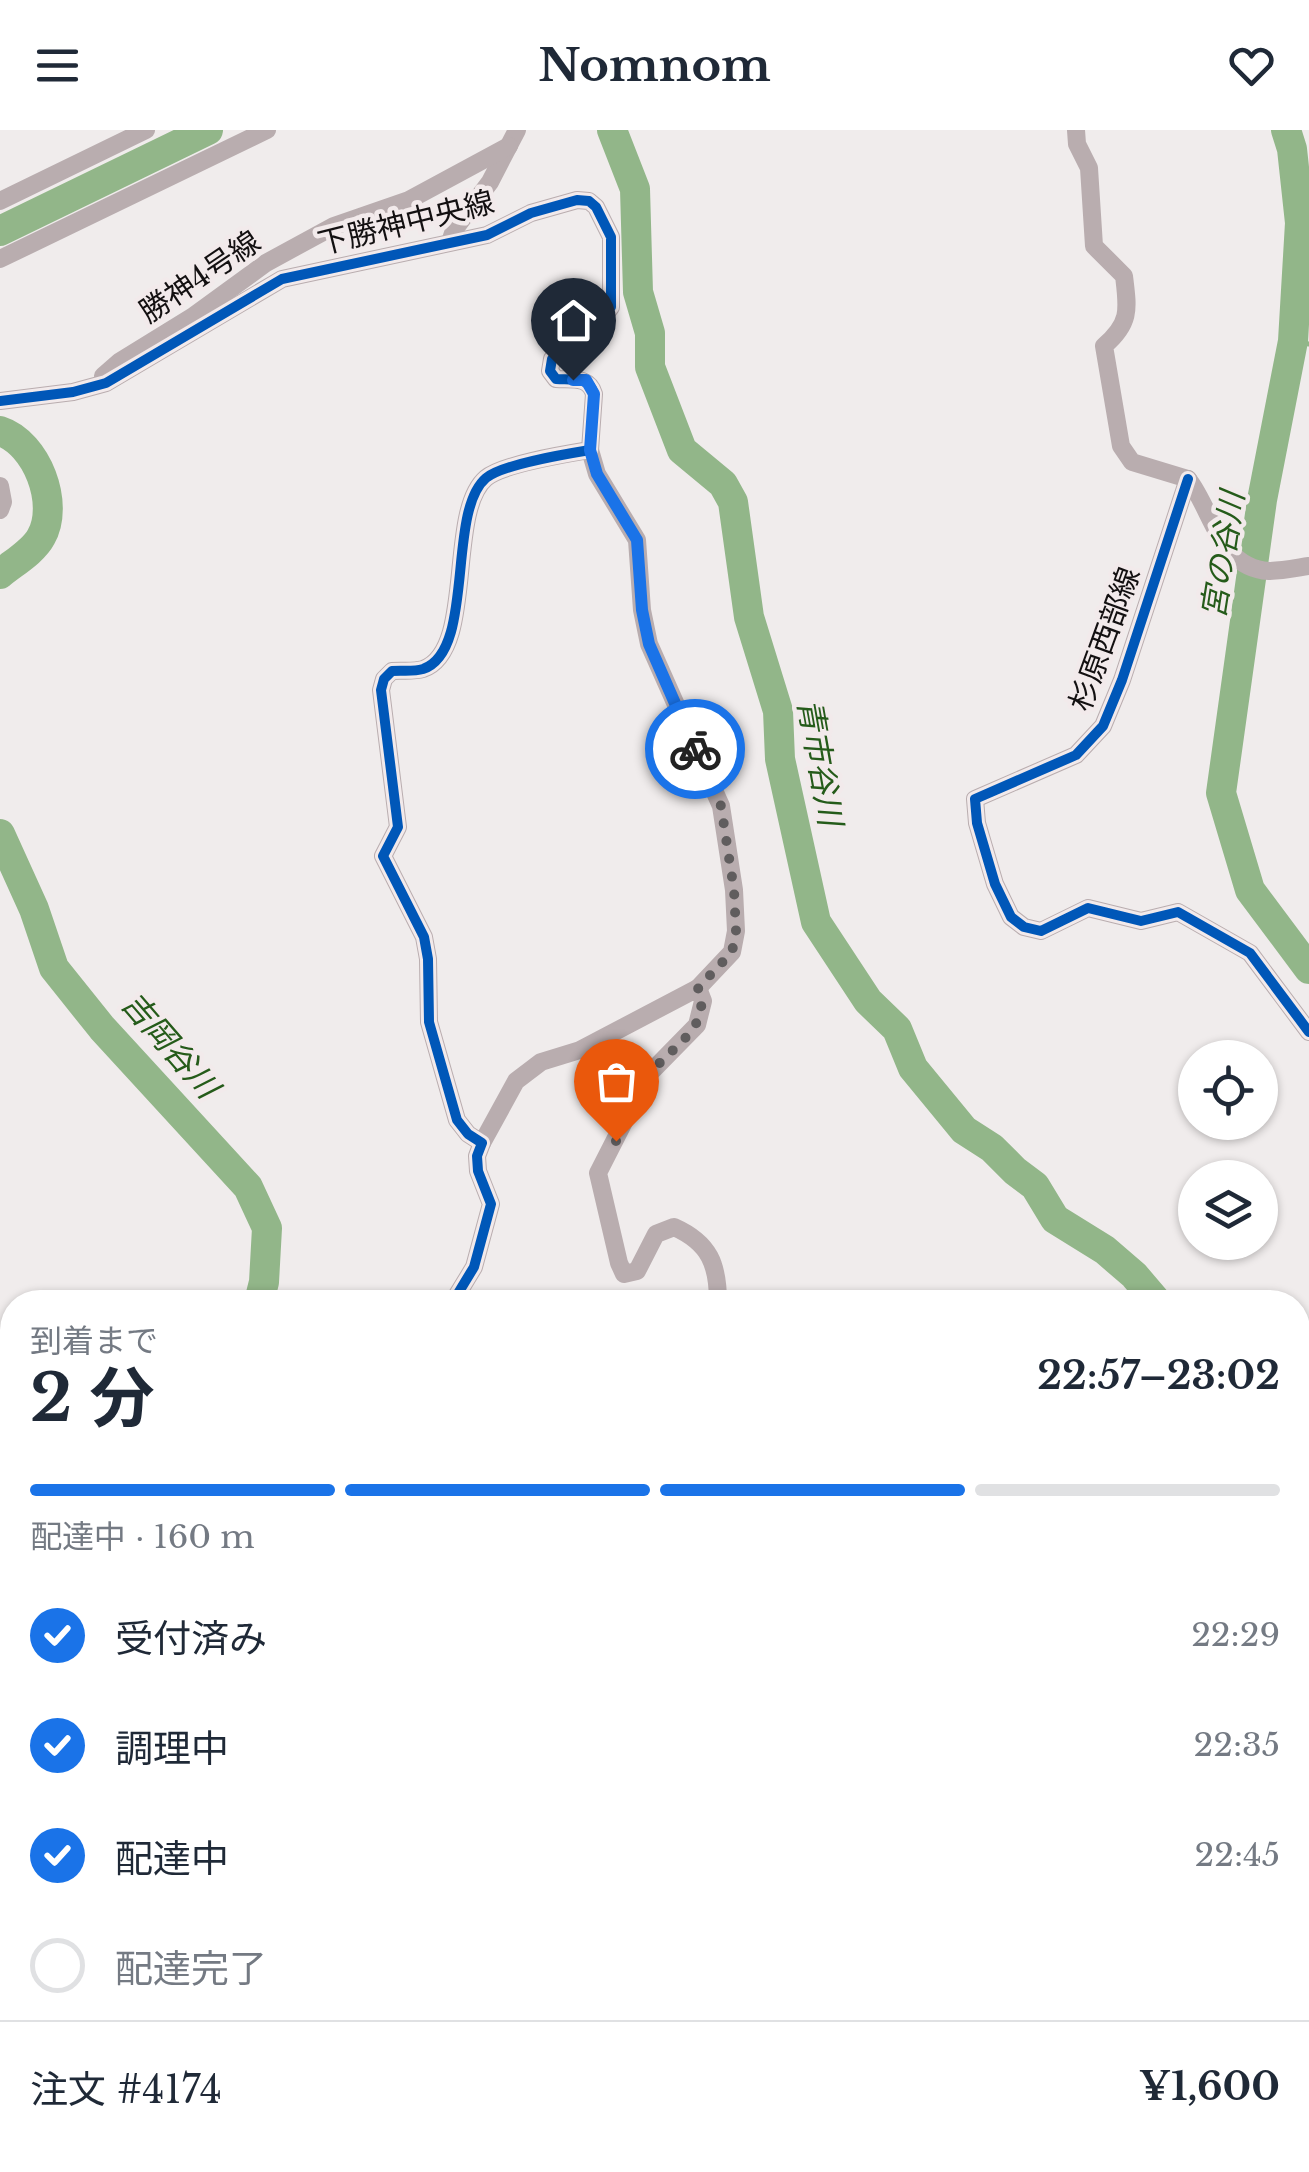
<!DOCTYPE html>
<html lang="ja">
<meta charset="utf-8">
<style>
:root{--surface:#fff;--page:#f2f2f3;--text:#1f2937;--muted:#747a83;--line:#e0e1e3;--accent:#1a73e8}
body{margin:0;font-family:"Libre Baskerville","Noto Sans JP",serif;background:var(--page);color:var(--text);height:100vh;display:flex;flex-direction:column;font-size:38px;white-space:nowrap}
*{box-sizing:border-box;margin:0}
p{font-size:32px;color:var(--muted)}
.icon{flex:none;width:55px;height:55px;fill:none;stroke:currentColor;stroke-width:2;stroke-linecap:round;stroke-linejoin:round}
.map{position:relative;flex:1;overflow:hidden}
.details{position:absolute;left:0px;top:1160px;width:1310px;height:882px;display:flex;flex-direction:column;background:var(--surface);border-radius:40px 40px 0 0;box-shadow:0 2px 8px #0004}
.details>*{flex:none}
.tools{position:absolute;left:1178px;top:910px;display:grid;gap:20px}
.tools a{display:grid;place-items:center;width:100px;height:100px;border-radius:50%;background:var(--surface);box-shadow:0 2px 8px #0004;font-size:50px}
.pin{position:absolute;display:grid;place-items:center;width:85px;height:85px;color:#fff;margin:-102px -42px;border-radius:50% 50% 50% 0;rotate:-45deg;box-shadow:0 0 10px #0007}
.pin .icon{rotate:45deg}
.courier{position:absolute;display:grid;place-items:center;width:100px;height:100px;margin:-50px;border:8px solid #1a73e8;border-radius:50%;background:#fff;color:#222;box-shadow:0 2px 12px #0007}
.overview em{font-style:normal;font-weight:700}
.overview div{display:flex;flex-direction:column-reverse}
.overview{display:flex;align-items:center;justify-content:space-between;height:170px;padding:0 30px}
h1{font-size:65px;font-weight:700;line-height:75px}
.bar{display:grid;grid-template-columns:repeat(4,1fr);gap:15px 10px;align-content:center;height:120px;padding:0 30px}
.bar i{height:12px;border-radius:8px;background:var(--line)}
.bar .current{background:var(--accent)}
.bar p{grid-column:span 4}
.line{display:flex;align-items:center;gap:25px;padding:0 30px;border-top:2px solid var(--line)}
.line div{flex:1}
ol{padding:0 30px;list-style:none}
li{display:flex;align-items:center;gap:30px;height:110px}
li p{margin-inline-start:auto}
li .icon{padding:10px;border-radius:50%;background:var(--accent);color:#fff;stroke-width:4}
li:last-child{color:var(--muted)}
li i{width:55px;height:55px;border:5px solid var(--line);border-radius:50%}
header{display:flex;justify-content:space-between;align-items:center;height:130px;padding:0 30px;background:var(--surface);font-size:45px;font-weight:700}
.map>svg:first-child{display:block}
</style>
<header><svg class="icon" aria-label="menu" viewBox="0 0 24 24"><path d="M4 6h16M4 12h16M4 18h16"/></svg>Nomnom<svg class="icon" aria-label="heart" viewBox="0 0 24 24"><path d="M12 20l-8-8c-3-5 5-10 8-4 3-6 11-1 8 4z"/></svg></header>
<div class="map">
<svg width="1309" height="2042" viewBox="0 0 1309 2042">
<rect width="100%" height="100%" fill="#f0ecec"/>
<polygon fill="#b5d2ae" points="12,1970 12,2030 395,2030 401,2042 0,2042 0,1979"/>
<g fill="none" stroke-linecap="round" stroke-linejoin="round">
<g stroke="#92b689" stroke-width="5">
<polyline points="1293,211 1309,214"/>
<polyline points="785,2030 791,2042"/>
</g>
<g stroke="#92b689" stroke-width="30">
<polyline points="612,0 635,59 638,162 650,203 650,237 682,320 723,354 733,372 749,487 778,581 780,629 816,792 868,871 897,899 913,938 964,1000 992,1018 1015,1041 1035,1056 1055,1089 1105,1120 1134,1145 1157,1172"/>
<polyline points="1286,0 1292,19 1300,93 1293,211 1262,370 1221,663 1250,760 1309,839"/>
<polyline points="0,101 208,0"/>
<path d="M0,301c37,12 60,73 41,106 -8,15 -28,26 -41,37"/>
<polyline points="0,704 34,779 54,838 102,898 248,1057 267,1098 264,1152 259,1172"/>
<polyline points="328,2042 329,2030"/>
</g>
<g stroke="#b9adaf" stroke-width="18">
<path d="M1076,0l1,14 12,24 5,78 30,30c4,33 7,47 -20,70l17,100 11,16 56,17"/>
<polyline points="0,71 146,0"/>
<polyline points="450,112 454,100 490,52 517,0"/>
<polyline points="0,129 267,0"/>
<polyline points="103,246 119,232 192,187 266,133 334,96 409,70 509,16"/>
<path d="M0,271l73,-9 33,-9 176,-104 205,-44 44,-22 46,-13 12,1 7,6 15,30v70l-19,25 -33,19 -7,8 -2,12 6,8c16,1 33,-3 38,15l-4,56c-24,4 -87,14 -104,28 -40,34 -10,173 -63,191 -10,3 -21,1 -31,2l-8,8 -3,11 17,137 -15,29 41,81 4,22 1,63 28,98 11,14 14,9 -5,13 1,15 13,33 -17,63 -17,28v7"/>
<polyline points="590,320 597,344 637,410 642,480 649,514 721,676 734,760 736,801 732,822 698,858"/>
<polyline points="1188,349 1122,550 1103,596 1076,625 975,669 977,693 995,754 1011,787 1024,797 1041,801 1088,778 1141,791 1178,782 1250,823 1309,902"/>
<path d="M1188,349c25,32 31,89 81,92 13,0 27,-3 40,-5"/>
<polyline points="0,356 3,372 0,380"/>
<path d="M482,1013l34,-62 25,-19 39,-12 118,-62 5,13 -6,24 -49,50 -50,98 21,90 5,11 13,-3 19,-37 18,-7c36,16 44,38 44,75"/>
<polyline points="0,1343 12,1374"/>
<polyline points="0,1973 12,1954"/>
<polyline points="1268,2042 1291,2030"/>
</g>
<g stroke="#f2eaeb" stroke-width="16">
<g id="cycleway">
<path d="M0,271l73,-9 33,-9 176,-104 205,-44 44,-22 46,-13 12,1 7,6 15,30v70l-19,25 -33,19 -7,8 -2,12 6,8c16,1 33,-3 38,15l-4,56c-24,4 -87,14 -104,28 -40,34 -10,173 -63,191 -10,3 -21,1 -31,2l-8,8 -3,11 17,137 -15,29 41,81 4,22 1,63 28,98 11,14 14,9 -5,13 1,15 13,33 -17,63 -17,28v7"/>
<polyline points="1188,349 1122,550 1103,596 1076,625 975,669 977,693 995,754 1011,787 1024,797 1041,801 1088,778 1141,791 1178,782 1250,823 1309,902"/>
</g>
</g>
<use href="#cycleway" stroke="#0057b8" stroke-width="10"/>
</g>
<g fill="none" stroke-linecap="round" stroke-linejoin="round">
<path stroke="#605d5e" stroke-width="10" stroke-dasharray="0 18" d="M616,1011c10,-21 19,-44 32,-64 19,-29 66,-48 50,-89l34,-36 4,-21 -2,-41 -13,-84 -26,-57"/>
<polyline stroke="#1a73e8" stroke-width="12" points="573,250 586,250 594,264 590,320 597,344 637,410 642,480 649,514 695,619"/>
</g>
<g text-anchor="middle" stroke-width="9" stroke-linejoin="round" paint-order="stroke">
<g font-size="30" fill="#131011" stroke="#f2eaeb">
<text transform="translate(406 93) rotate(-14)" y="10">下勝神中央線</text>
<text transform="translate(200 147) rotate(-34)" y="10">勝神4号線</text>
<text transform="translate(1105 509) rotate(-70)" y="10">杉原西部線</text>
</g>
<g font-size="32" font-style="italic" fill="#255b1a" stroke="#f2eaeb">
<text transform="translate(1223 425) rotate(-81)" y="11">宮の谷川</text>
<text transform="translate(820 632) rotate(80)" y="11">青市谷川</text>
<text transform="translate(170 915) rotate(49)" y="11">吉岡谷川</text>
</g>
</g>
</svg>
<div class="tools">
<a><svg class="icon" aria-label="locate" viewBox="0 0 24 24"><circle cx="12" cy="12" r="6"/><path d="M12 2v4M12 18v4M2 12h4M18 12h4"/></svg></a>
<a><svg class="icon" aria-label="layers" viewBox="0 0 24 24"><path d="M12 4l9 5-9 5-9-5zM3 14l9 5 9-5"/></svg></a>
</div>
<div class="pin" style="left:616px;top:1011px;background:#ea580c"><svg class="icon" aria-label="bag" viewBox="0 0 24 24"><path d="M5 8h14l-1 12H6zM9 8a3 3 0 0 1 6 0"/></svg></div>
<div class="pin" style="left:573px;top:250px;background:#1f2937"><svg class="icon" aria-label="home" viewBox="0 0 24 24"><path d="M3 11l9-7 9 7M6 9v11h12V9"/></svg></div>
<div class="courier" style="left:695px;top:619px"><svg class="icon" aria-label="bike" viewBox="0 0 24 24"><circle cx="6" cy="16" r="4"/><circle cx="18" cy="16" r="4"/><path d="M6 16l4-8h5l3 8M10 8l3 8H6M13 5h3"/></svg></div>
<section class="details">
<div class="overview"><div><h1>2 分</h1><p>到着まで</p></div><em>22:57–23:02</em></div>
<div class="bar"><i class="current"></i><i class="current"></i><i class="current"></i><i></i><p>配達中 · 160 m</p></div>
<ol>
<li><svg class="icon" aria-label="check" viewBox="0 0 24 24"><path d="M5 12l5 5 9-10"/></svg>受付済み<p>22:29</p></li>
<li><svg class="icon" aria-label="check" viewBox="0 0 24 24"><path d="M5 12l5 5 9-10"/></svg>調理中<p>22:35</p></li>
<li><svg class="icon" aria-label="check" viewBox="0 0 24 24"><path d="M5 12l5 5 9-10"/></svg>配達中<p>22:45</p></li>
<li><i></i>配達完了</li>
</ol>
<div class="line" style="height:130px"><div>注文 #4174</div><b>¥1,600</b></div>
</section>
</div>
